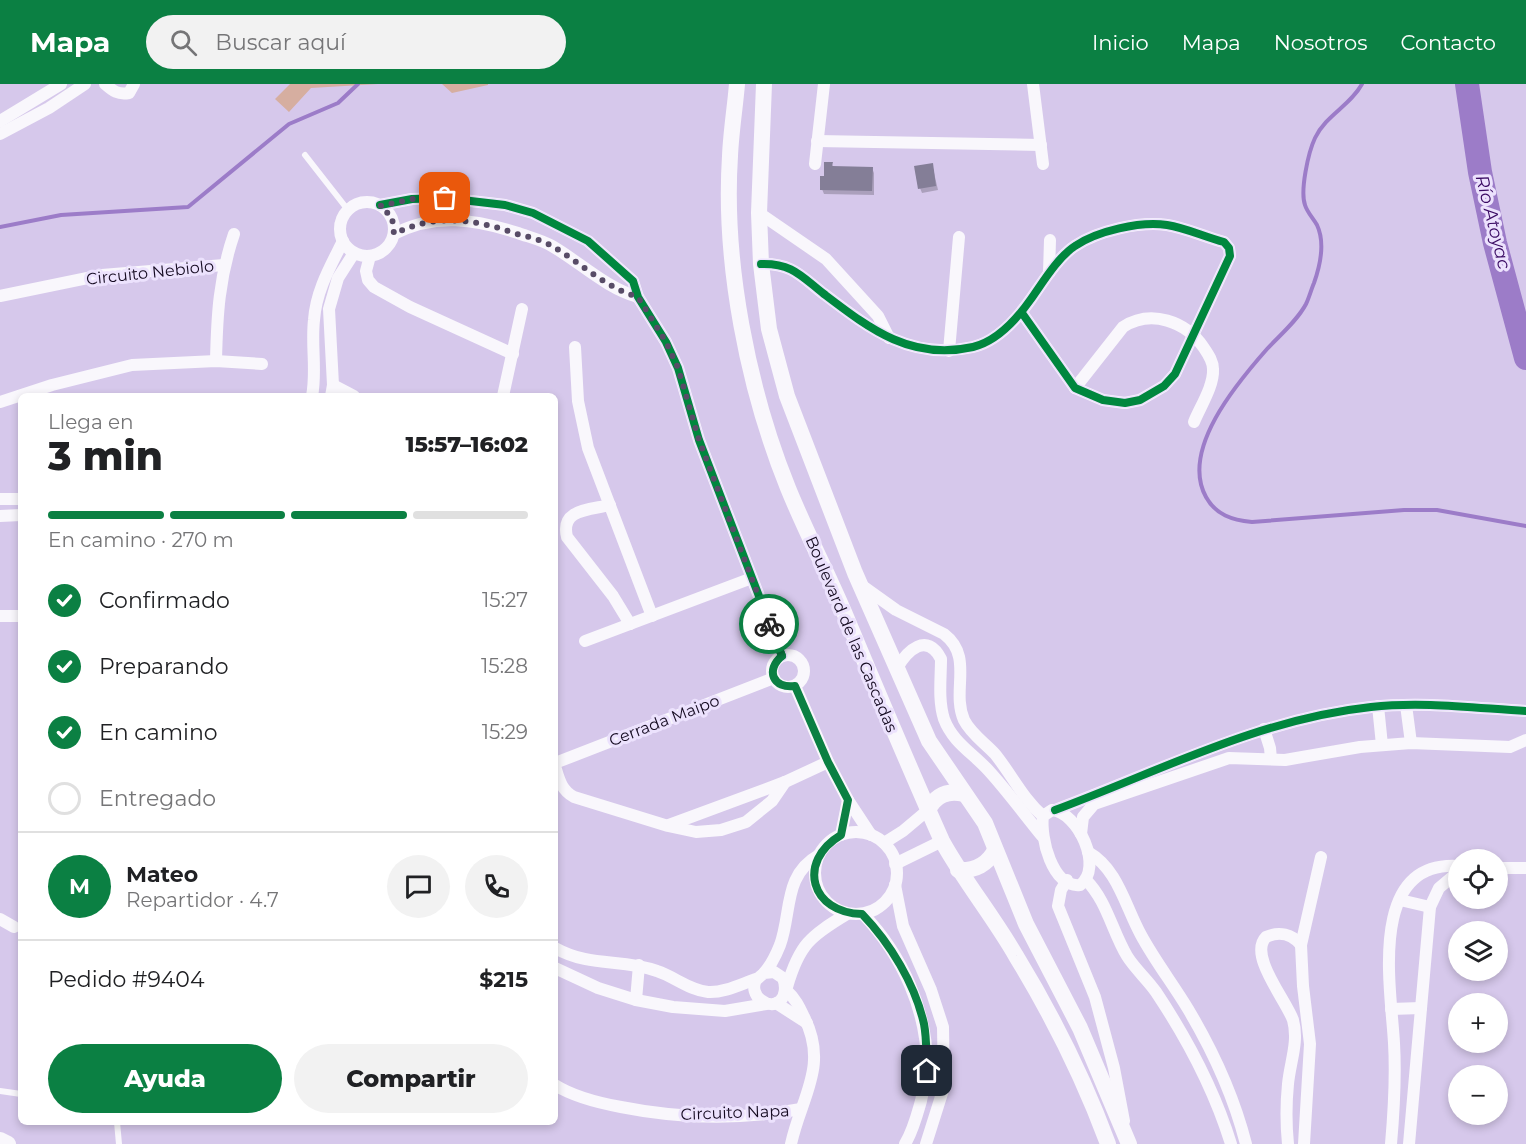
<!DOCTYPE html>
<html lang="es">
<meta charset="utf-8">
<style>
:root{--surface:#fff;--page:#f2f2f2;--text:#202124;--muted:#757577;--line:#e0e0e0;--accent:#0b8043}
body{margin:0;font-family:Montserrat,sans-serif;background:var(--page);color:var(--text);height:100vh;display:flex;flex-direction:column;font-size:22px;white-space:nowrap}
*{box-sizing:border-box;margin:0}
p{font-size:20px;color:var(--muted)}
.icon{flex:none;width:33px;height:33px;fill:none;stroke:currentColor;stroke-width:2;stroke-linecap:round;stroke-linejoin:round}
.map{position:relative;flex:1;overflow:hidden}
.panel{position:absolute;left:18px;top:309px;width:540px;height:732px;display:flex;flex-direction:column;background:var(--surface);border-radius:9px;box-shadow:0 3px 9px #0003}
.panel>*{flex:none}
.fabs{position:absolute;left:1448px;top:765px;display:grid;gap:12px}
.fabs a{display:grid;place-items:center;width:60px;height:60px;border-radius:50%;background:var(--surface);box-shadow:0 3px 9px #0003;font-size:30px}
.pin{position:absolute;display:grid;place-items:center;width:51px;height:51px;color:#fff;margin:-26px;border-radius:12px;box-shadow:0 3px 9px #0006}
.courier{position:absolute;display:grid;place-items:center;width:60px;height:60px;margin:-30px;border:4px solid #0b8043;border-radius:50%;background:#fff;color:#222;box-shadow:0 2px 8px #0007}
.summary em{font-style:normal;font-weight:800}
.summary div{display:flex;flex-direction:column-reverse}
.summary{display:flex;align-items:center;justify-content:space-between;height:102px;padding:0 30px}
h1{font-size:39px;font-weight:800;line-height:45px}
.bar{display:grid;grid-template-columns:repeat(4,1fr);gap:9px 6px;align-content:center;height:72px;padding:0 30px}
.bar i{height:8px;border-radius:4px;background:var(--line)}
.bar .current{background:var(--accent)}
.bar p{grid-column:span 4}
.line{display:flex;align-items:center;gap:15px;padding:0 30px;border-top:2px solid var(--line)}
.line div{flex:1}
.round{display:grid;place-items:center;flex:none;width:63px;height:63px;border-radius:32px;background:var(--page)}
ol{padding:0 30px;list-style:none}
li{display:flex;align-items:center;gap:18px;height:66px}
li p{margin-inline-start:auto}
li .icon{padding:6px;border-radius:50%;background:var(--accent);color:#fff;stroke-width:4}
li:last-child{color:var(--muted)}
li i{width:33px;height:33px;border:3px solid var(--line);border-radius:50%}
.action{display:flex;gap:12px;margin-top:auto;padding:12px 30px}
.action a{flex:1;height:69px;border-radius:36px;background:var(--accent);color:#fff;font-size:24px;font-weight:800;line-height:69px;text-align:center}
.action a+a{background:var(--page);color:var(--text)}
header{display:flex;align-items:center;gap:36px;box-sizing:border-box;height:84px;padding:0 30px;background:var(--accent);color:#fff}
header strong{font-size:28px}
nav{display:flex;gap:33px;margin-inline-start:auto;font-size:21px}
.search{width:420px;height:54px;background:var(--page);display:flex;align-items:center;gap:15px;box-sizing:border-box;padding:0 21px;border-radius:33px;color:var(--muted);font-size:22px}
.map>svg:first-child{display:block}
</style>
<header>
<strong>Mapa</strong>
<div class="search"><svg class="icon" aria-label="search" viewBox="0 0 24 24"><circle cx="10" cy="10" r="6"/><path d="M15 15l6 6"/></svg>Buscar aquí</div>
<nav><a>Inicio</a><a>Mapa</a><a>Nosotros</a><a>Contacto</a></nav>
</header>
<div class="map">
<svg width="1526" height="1060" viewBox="0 0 1526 1060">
<rect width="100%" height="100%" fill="#d6c8eb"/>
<g fill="#d6aea0">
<polygon points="290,0 378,0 311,4 289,28 275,15"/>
<polygon points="438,0 488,0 488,1 452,9 442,0"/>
</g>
<g fill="#0003">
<polygon points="832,80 834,84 872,84 874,89 874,111 824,110 822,105"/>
<polygon points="932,80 938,106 922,109 920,104"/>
</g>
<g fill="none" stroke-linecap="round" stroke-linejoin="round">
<g stroke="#9c7cc8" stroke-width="4">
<path d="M1362,0c-12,22 -36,31 -47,54 -7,15 -15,53 -10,67 2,7 8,13 12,20 8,17 3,41 -3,58 -3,7 -5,15 -8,21 -9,17 -26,31 -39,45 -30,34 -87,101 -61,148 10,18 26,23 46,25l152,-12h33l89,16"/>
<polyline points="0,143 61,131 188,123 289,40 338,19 358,0"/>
</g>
<polyline stroke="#9c7cc8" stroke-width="24" points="1467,0 1480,88 1495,159 1526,274"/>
</g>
<g fill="#847e97">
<polygon points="824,78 833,78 832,82 873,83 872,107 820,106 820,92 824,92"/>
<polygon points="933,79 936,102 918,105 914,82"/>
</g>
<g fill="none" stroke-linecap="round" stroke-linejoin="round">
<g stroke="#f9f7fc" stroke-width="6">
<polyline points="305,71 348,126"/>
<polyline points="0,1007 21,1010"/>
<polyline points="117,1038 119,1060"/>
</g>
<g stroke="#f9f7fc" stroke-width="12">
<path d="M105,0c8,7 13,11 24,9l5,-9"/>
<polyline points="1033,0 1043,80"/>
<polyline points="0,37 61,0"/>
<polyline points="0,50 49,24 85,0"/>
<polyline points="817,57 1041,61"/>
<polyline points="815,80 824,0"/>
<circle cx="367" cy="145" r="27"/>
<polyline points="380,121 412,115 445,114 505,121 533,129 588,157 633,197 638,213 666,258 678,284 699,356 782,572"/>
<polyline points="759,129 826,175 878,232 889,254"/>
<path d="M394,150c41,-21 81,-15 124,-1 11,4 24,7 34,13 29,17 54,42 86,51"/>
<polyline points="370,172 366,187 368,196 374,203 410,223 513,270"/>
<path d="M761,180c31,-1 40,12 63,30 46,35 87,67 149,53 25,-6 44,-28 58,-48 12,-17 27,-42 44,-53 22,-15 65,-25 92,-21 19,3 38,12 57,17l5,6 1,8 -55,118 -11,12 -24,14 -15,3 -22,-3 -28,-12 -53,-75"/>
<polyline points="1049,189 1050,156"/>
<polyline points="0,212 102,191 224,181"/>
<polyline points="575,263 578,317 588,364 652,532"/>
<polyline points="949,267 959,153"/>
<path d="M216,277c1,-46 3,-83 18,-127"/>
<polyline points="333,301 354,312"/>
<path d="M1075,304l48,-61c28,-18 63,-6 81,21 4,6 9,13 9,21 1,17 -13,38 -19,53"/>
<path d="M312,312c5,-25 -1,-50 2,-76 2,-29 16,-53 29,-79"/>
<polyline points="331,312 333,301 329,225 338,194 354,169"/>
<polyline points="503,312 522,225"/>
<polyline points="0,318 52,301 132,281 216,277 262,280"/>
<polyline points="0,415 21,415"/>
<path d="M610,421c-21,5 -50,4 -43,32l46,59 17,28"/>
<polyline points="0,432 21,431"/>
<path d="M861,501l35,25 48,24c30,23 7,56 20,86 7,14 21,23 31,34 17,21 28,45 48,62"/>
<polyline points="0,532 21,532"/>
<polyline points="585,557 752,494"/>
<circle cx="788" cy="587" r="16"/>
<path d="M897,584c10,-17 30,-37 44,-9 0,19 -3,41 3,60 9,24 29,34 45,52 19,21 35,43 53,65"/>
<polyline points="795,602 828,678 848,716 871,751"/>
<polyline points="1406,621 1411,659"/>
<polyline points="1378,622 1382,661"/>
<polyline points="1264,645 1270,664 1271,675"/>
<polyline points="555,679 774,594"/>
<path d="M555,682c4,13 6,24 19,31l94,29 28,6 25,-2 25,-8 26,-21 13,-19 43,-20"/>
<path d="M1052,726c26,2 52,58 28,75 -28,3 -40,-48 -37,-69z"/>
<path d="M1055,726c105,-39 204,-91 316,-103 51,-6 104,1 155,4"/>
<polyline points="669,741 785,698"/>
<circle cx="856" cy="789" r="41"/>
<polyline points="1081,750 1083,733 1094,720 1229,674 1285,676 1360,663 1411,659 1510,663 1526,656"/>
<polyline points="841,751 848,716"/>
<polyline points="884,759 903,747 928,726"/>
<path d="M1088,768c30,17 37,54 53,83 14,26 32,49 47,74 25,42 46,88 58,135"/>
<polyline points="895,780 942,757"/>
<polyline points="1497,784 1526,784"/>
<polyline points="1067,796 1061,806 1058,822 1095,913 1114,984 1124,1037"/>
<path d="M1086,796c21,21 26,51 41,76 8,13 20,23 29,36 32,48 58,97 75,152"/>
<polyline points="895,801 903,842 931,906 943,943 944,1003 926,1060"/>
<polyline points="1400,816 1430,823"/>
<path d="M863,830c39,41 65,97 64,155 0,10 -4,21 -6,32 -4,14 -8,30 -16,43"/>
<polyline points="0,835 14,843"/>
<path d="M555,864c36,20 66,10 102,23 18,6 32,19 51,21 16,1 33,-8 48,-13"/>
<polyline points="555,884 598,904 636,916 673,923 725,927 766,920"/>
<path d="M764,889l10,-1 9,6c7,18 -6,34 -22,22 -6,-4 -9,-13 -5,-20 1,-1 7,-6 7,-6 8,-8 13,-19 17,-29 12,-33 3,-70 39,-90"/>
<path d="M787,903c12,-42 23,-51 60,-73"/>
<path d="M786,906c9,8 13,16 18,27 25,49 -3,80 -13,127"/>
<polyline points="636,916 639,881"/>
<polyline points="776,919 807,939"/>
<polyline points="1391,925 1421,924"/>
<path d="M555,1001c19,12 44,18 66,22 60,12 120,13 180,2"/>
<path d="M1288,1060c-2,-20 -2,-40 0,-60 2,-22 11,-42 5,-64 -7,-20 -45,-65 -27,-83 13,-6 26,-3 35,8"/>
<polyline points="1304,1060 1310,960 1303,902 1301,861 1321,773"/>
<path d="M1391,1060c3,-34 5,-67 3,-101 -3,-55 -27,-182 64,-177"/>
<polyline points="1409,1060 1430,823 1439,804 1458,788"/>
</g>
<g stroke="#f9f7fc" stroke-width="16">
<path d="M737,0c-2,24 -6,48 -7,72 -7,107 18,233 58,332 17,42 38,82 56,124 32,76 64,153 98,229 22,40 51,75 74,115 36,59 68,123 92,188"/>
<polyline points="764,0 759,129 761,180 769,245 787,312 855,489 929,657 985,739 1026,840 1080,944 1129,1060"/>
<path d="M928,726c8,-15 20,-20 36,-16"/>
<path d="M958,786c17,1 30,-6 37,-20"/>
<polyline points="0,1056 8,1060"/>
</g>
<g stroke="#ece2fd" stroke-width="11">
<g id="cycleway">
<polyline points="380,121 412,115 445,114 505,121 533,129 588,157 633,197 638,213 666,258 678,284 699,356 782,572"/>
<path d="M761,180c31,-1 40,12 63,30 46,35 87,67 149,53 25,-6 44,-28 58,-48 12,-17 27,-42 44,-53 22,-15 65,-25 92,-21 19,3 38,12 57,17l5,6 1,8 -55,118 -11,12 -24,14 -15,3 -22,-3 -28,-12 -53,-75"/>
<path d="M1055,726c105,-39 204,-91 316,-103 51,-6 104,1 155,4"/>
</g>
</g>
<use href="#cycleway" stroke="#00873e" stroke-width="8"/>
</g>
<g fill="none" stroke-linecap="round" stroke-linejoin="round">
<path stroke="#584c67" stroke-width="6" stroke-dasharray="0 10.8" d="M445,114l-33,1 -32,7 12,11 2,17c41,-21 81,-15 123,0 12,3 25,6 35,12 29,17 54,42 86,51l28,45 12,26 21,72 70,184"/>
<path stroke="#0b8043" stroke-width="8" d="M769,540l13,32c-17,14 -9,33 13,30l33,76 20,38 -7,35c-45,27 -30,78 21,79 28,29 53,70 62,110 3,15 2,32 3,47"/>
</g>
<g text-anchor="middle" stroke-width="6" stroke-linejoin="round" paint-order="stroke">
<g font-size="16" fill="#140a20" stroke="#ece2fd">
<text transform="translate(150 188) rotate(-6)" y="6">Circuito Nebiolo</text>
<text transform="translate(852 550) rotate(67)" y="6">Boulevard de las Cascadas</text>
<text transform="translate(664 636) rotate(-21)" y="6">Cerrada Maipo</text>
<text transform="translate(735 1028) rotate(-2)" y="6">Circuito Napa</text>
</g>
<g font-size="18" font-style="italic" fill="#3a0a63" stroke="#ece2fd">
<text transform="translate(1493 138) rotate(76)" y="6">Río Atoyac</text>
</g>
</g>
</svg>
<div class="fabs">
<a><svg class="icon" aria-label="locate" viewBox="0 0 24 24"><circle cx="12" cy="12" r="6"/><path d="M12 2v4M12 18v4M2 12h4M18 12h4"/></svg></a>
<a><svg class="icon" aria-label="layers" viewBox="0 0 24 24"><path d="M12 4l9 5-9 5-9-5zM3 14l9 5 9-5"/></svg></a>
<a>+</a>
<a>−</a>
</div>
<div class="pin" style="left:445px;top:114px;background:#ea580c"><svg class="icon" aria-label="bag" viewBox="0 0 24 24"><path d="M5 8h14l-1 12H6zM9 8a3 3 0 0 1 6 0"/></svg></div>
<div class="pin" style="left:927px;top:987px;background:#1f2937"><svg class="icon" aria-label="home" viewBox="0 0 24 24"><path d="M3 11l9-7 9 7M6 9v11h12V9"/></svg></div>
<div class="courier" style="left:769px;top:540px"><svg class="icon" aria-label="bike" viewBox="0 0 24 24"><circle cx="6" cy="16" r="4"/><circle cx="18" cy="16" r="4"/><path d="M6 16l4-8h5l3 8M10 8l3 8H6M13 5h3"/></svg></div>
<section class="panel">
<div class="summary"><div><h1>3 min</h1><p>Llega en</p></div><em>15:57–16:02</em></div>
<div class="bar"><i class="current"></i><i class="current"></i><i class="current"></i><i></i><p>En camino · 270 m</p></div>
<ol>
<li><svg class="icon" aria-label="check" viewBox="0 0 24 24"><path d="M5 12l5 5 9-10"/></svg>Confirmado<p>15:27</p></li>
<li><svg class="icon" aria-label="check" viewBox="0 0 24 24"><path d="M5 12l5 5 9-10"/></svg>Preparando<p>15:28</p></li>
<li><svg class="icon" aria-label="check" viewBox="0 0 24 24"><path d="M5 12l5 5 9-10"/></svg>En camino<p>15:29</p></li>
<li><i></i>Entregado</li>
</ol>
<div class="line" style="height:108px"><b class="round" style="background:var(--accent);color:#fff">M</b><div><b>Mateo</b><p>Repartidor · 4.7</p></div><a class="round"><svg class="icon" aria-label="chat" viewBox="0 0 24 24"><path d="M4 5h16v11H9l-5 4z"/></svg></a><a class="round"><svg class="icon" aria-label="phone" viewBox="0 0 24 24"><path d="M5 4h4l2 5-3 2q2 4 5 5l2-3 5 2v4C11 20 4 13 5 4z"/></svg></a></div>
<div class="line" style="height:78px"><div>Pedido #9404</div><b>$215</b></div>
<div class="action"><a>Ayuda</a><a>Compartir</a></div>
</section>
</div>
